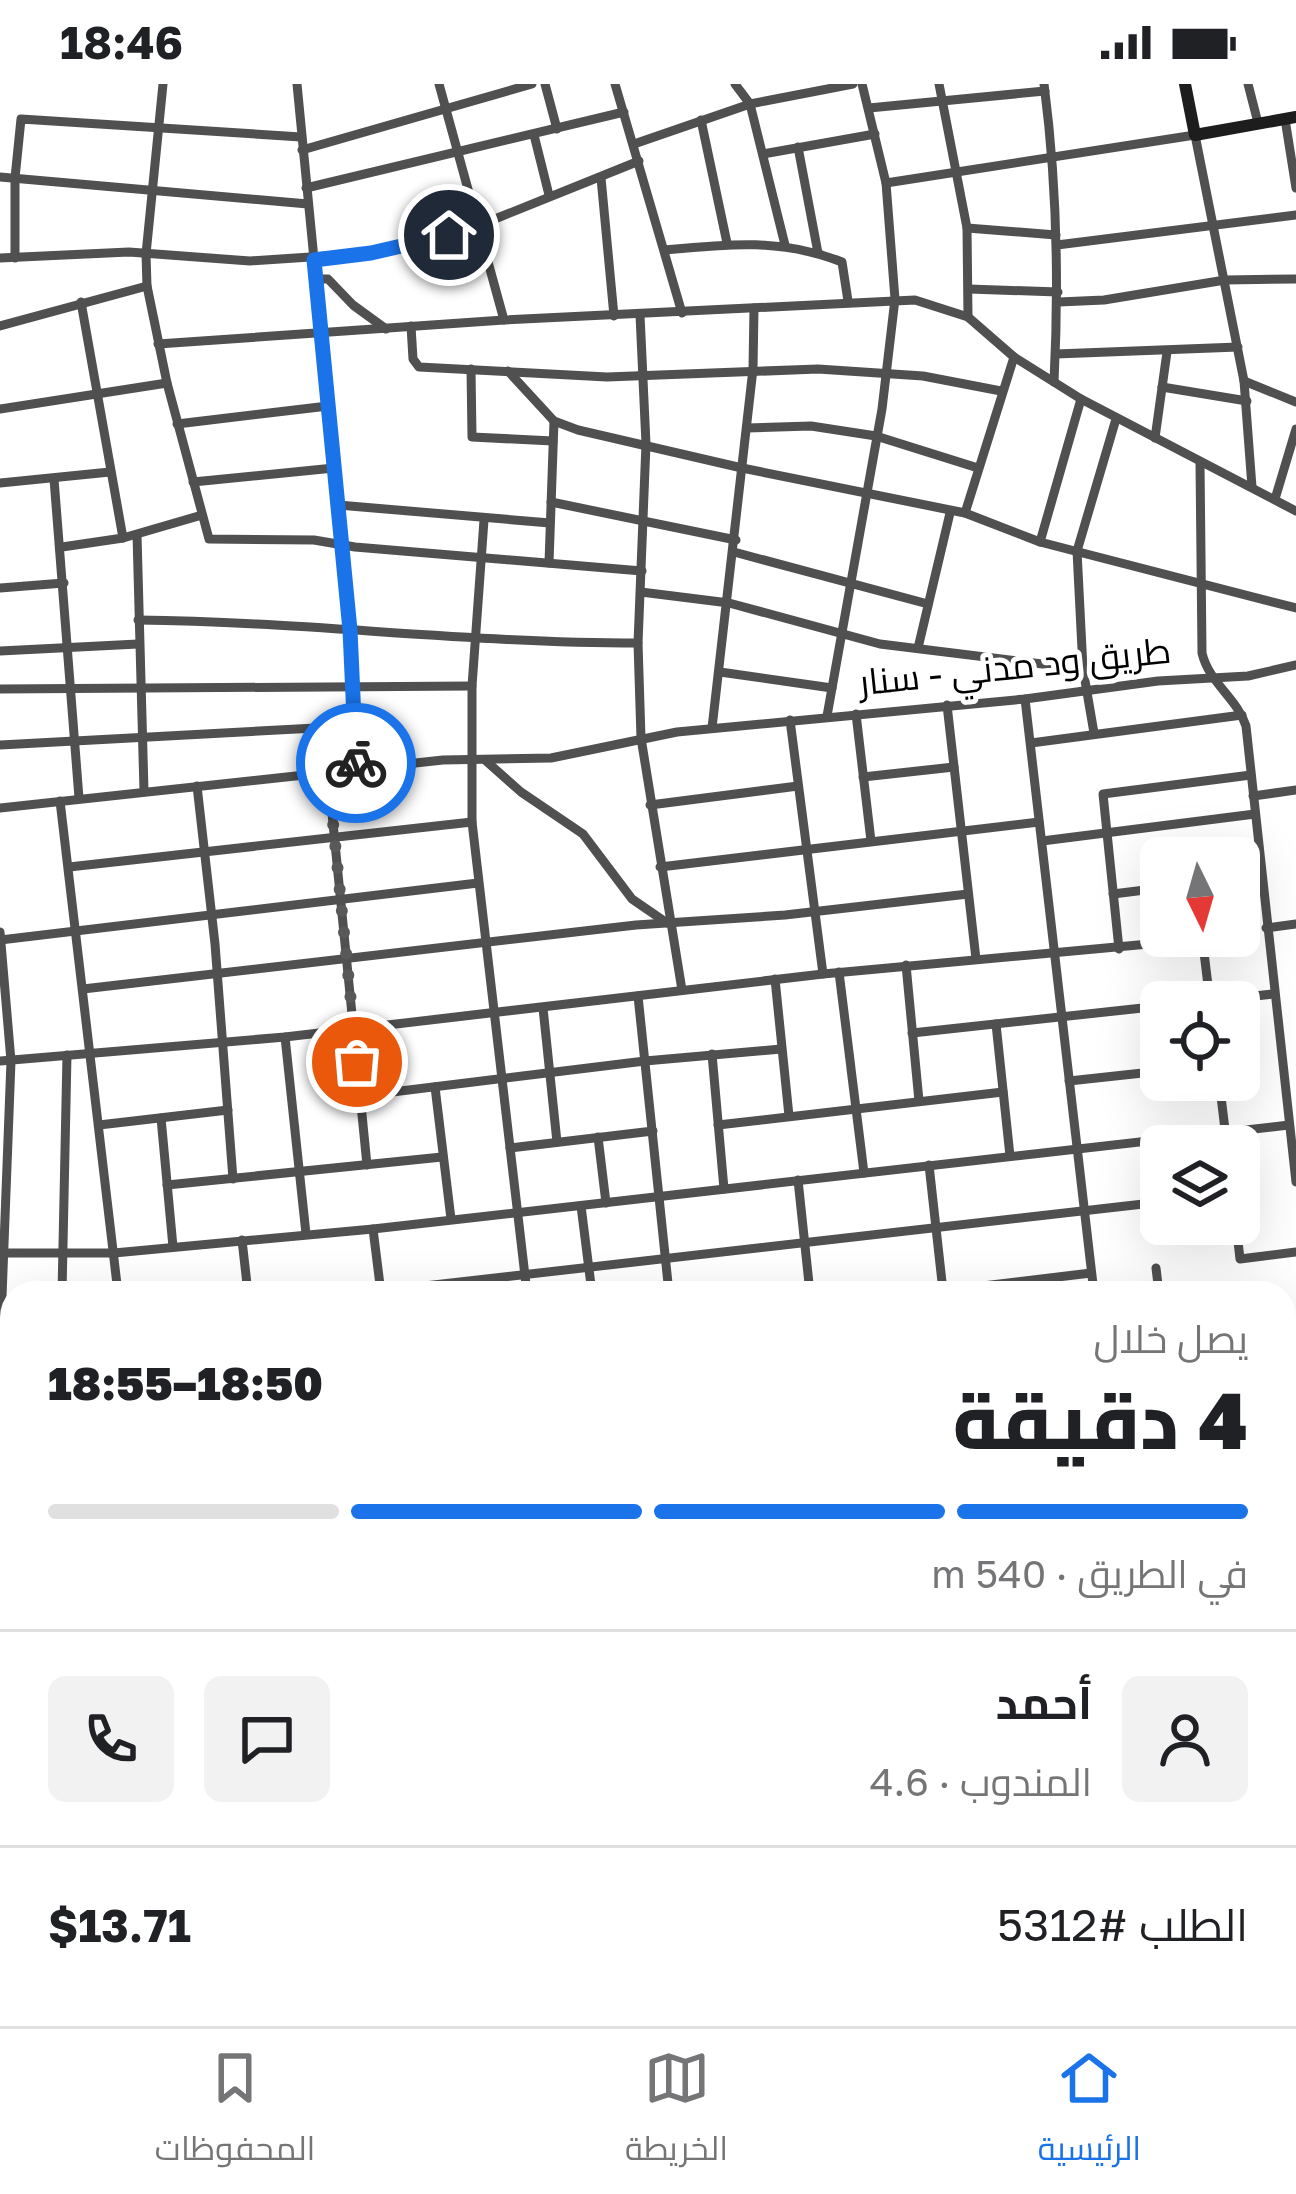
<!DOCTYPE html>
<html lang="ar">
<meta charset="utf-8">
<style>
:root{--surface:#fff;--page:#f2f2f2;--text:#202124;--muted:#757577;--line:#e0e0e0;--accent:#1a73e8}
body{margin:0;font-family:"Golos Text",Cairo,sans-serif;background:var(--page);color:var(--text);direction:rtl;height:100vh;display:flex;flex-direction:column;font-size:45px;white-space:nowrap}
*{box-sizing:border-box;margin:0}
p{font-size:39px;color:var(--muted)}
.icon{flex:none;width:66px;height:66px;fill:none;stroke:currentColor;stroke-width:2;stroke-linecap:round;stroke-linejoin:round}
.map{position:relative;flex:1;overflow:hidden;direction:ltr}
.details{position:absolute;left:0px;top:1197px;width:1296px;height:747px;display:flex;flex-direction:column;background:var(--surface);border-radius:36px 36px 0 0;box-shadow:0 12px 48px #0002;direction:rtl}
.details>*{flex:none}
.needle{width:78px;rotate:175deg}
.fabs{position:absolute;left:1140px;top:753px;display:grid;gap:24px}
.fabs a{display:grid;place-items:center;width:120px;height:120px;border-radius:18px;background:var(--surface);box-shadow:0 12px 48px #0002;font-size:60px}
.pin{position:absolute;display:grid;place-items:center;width:102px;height:102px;color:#fff;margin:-51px;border:6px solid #fff;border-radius:50%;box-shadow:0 3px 12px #0007}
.courier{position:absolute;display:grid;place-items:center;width:120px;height:120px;margin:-60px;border:9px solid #1a73e8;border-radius:50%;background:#fff;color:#222;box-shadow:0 3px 15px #0007}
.head em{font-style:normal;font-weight:800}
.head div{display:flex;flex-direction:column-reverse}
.head{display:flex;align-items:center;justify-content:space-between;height:204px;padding:0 48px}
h1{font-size:78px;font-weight:800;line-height:90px}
.bar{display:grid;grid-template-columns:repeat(4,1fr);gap:18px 12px;align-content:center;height:144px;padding:0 48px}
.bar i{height:15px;border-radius:9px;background:var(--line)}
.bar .active{background:var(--accent)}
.bar p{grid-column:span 4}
.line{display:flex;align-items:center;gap:30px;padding:0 48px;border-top:3px solid var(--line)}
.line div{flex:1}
.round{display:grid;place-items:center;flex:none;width:126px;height:126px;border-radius:18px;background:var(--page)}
.status{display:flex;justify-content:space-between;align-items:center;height:84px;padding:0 60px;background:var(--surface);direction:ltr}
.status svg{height:33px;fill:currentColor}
.menu{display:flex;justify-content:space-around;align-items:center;height:168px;border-top:3px solid var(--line);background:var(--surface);font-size:33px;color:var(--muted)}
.menu a{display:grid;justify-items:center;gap:6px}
.menu .active{color:var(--accent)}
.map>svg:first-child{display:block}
</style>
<div class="status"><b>18:46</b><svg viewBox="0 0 49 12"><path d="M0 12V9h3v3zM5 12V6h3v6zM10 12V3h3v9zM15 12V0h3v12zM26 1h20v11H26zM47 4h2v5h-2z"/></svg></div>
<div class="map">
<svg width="1296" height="1942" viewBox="0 0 1296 1942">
<rect width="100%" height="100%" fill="#fff"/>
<polygon fill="#d7d7d7" points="10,1442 12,1750 0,1751 0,1526"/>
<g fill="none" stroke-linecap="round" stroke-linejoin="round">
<g stroke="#505050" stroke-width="9">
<polyline points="163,0 146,170 147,202 167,299 209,455 314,456 355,463 642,487"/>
<polyline points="297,0 350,546 357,685"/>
<polyline points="439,0 504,236"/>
<polyline points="545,0 557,45"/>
<polyline points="615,0 682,229"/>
<polyline points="735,0 750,20 785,161"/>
<polyline points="939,0 967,144 968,233"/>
<path d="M1044,0c13,99 15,198 10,298"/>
<polyline points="1248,0 1258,39"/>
<polyline points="869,24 1045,7"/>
<polyline points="1285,35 1296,104"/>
<polyline points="701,36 727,159"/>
<polyline points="534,51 549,111"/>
<polyline points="634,60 750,20 853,0"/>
<polyline points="798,63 818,169"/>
<polyline points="302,66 532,0"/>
<polyline points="763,70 875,50"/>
<polyline points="0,93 308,120"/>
<polyline points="601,94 614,232"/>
<polyline points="886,99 1195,51 1244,297 1252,403"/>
<polyline points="306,104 624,28"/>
<polyline points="967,144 1056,151"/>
<polyline points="1057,161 1296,131"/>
<path d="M665,166c62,-6 116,-12 177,12l6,39"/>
<polyline points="0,174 129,168 250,177 371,169 418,161 480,141 639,77"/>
<polyline points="15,174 15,94 21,35 301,53"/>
<polyline points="315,195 328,195 353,221 386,245"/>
<polyline points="969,205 1058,208"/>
<polyline points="81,218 123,454"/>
<polyline points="1059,218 1104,216 1225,196 1296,195"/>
<polyline points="640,231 646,360 638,559 641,654 682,906"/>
<polyline points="0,242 147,202"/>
<polyline points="411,242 413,275 419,283 607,293 818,285 923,292 1001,307"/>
<polyline points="158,260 504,236 915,216 968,233 1014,273 1081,315 1296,427"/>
<polyline points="1056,270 1238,263"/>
<polyline points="471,285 472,353 553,357"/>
<polyline points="508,287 554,337 578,346 742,384 965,429 1040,458 1296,524"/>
<polyline points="1244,297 1296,318"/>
<polyline points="1162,303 1247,317"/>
<polyline points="0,325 167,299"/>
<polyline points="177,340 328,322"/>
<polyline points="747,344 811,342 876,352 978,384"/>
<polyline points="1155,354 1167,268"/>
<path d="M1200,378l2,191c7,30 35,45 44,73l50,456"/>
<polyline points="54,395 79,714"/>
<polyline points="193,398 334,384"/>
<polyline points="0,399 110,388"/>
<polyline points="1275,415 1296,345"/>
<polyline points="551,418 736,456"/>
<polyline points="338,421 550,439"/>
<polyline points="965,429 1014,273"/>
<polyline points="484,436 472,602 472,738 527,1209"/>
<polyline points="137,451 144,707"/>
<polyline points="1040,458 1081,315"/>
<polyline points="62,463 123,454 202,431"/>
<polyline points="734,468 928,520"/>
<polyline points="549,479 554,337"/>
<polyline points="0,504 64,499"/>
<polyline points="641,508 729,519 880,560 1083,585"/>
<path d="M138,536c167,2 333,23 500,23"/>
<polyline points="918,564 950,429"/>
<polyline points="0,567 138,560"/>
<polyline points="720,588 832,604"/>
<polyline points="0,605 472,602"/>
<polyline points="1025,615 1094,1209"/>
<polyline points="947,621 976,875"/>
<polyline points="856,630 871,757"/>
<polyline points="827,632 882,325 895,215 886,99 862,0"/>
<polyline points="790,636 823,890"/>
<polyline points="712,644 753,285 754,224"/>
<polyline points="1094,649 1083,585 1077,467 1116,335"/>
<polyline points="1031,659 1242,631"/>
<polyline points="0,661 354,642"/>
<polyline points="486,677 521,708 583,750 632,815 667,839"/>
<polyline points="328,689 367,1081"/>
<polyline points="863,693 954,683"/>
<polyline points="197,702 215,860 233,1095"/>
<polyline points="1253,712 1296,706"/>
<polyline points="60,717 118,1209"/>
<polyline points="650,721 798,702"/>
<polyline points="0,724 443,676 551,674 677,648 1025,615 1158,597 1248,592 1296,581"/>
<polyline points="1042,757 1255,730"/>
<polyline points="69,783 472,738"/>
<polyline points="660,783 1039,738"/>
<polyline points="1239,795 1261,793"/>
<polyline points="1113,810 1161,804"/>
<polyline points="1266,844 1296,840"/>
<polyline points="0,848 11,977 0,1265"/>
<polyline points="1202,852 1210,918"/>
<polyline points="0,856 478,799"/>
<polyline points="1119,865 1103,710 1251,691"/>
<polyline points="906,881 919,1017"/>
<polyline points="839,888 864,1089"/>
<polyline points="775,895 789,1032"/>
<polyline points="83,905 636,841 785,831 968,810"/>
<polyline points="638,912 669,1209"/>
<polyline points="1199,918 1273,910"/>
<polyline points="543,924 557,1058"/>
<polyline points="996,940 1010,1072"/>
<polyline points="912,949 1161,922"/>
<polyline points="285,953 306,1150"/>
<polyline points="712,970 724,1105"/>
<polyline points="0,977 285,953 823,890 1203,855"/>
<polyline points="1219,996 1227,1062"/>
<polyline points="1069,997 1161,987"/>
<polyline points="435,1003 451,1135"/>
<polyline points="360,1012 645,977 781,965"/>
<polyline points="161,1034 173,1163"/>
<polyline points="99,1041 228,1026"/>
<polyline points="718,1041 1003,1008"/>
<polyline points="598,1053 606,1119"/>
<polyline points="510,1064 653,1047"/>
<polyline points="929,1081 943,1207"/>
<polyline points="798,1096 810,1209"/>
<polyline points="167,1101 442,1073"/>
<polyline points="581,1122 592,1209"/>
<polyline points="1236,1140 1240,1175 1296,1168"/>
<polyline points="373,1145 381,1209"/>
<polyline points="242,1156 248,1209"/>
<polyline points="0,1169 114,1169 373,1145 1289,1041"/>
<polyline points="1156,1184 1159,1209"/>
<polyline points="62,1209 67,971"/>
<polyline points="363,1209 1161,1118"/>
<polyline points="924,1209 1091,1189"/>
<polyline points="1284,1241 1296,1239"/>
<polyline points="0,1328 12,1328"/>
<polyline points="1284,1337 1296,1336"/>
<polyline points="0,1391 12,1390"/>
<polyline points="1284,1460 1296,1459"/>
<polyline points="1284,1622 1296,1725"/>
<polyline points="1284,1740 1296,1739"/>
<polyline points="0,1761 12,1760"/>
<polyline points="1284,1809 1296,1807"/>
<polyline points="0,1825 12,1823"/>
<polyline points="0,1856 9,1942"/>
<polyline points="1284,1869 1296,1867"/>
<polyline points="430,1932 432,1942"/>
<polyline points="578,1932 579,1942"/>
<polyline points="940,1932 941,1942"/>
<polyline points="1074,1932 1075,1942"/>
<polyline points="1184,1932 1186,1942"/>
<polyline points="137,1942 225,1932"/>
<polyline points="687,1942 773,1932"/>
<polyline points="1226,1942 1296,1932"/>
</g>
<g stroke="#1d1d1d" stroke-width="12">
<polyline points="1185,0 1195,51 1296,33"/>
<polyline points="1284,1590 1296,1589"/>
<polyline points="1284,1600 1296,1599"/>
<polyline points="281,1932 282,1942"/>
<polyline points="875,1932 876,1942"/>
</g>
</g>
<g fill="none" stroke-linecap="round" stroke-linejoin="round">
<polyline stroke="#595959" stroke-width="12" stroke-dasharray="0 21.6" points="356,679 356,685 328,689 357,978"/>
<polyline stroke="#1a73e8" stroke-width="15" points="356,679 350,546 314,176 371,169 449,151"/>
</g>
<g text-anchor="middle" stroke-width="10" stroke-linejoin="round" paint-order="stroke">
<g font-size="36" fill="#000" stroke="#fff">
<text transform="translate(1015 582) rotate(-6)" y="13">طريق ود مدني - سنار</text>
</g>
</g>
</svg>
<div class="fabs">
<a><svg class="needle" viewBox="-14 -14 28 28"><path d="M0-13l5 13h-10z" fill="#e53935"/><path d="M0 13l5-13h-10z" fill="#757577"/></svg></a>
<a><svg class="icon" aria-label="locate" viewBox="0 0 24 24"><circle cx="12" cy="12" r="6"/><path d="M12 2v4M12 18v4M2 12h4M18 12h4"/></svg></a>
<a><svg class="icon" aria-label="layers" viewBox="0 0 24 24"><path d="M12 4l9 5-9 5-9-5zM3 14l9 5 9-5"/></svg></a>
</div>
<div class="pin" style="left:357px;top:978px;background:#ea580c"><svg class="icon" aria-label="bag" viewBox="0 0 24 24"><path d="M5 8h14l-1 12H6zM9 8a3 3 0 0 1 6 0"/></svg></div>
<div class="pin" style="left:449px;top:151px;background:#1f2937"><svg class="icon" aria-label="home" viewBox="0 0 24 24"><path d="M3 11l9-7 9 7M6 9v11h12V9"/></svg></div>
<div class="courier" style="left:356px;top:679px"><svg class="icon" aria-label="bike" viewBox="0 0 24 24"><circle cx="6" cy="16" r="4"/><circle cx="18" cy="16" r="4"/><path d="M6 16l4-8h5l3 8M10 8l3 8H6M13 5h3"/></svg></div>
<section class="details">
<div class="head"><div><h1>4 دقيقة</h1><p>يصل خلال</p></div><em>18:50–18:55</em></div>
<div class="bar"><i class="active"></i><i class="active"></i><i class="active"></i><i></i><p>في الطريق · 540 m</p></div>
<div class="line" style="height:216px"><a class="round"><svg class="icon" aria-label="person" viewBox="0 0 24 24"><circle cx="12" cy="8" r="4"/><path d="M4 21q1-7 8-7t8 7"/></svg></a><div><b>أحمد</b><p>المندوب · 4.6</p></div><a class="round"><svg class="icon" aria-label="chat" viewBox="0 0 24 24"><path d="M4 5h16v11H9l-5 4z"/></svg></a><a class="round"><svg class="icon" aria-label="phone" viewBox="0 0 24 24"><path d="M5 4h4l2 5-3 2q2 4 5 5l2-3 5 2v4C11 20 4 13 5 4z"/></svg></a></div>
<div class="line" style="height:156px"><div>الطلب #5312</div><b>$13.71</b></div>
</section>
</div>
<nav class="menu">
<a class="active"><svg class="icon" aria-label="home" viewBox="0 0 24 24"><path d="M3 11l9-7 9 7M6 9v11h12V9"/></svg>الرئيسية</a>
<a><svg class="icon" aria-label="map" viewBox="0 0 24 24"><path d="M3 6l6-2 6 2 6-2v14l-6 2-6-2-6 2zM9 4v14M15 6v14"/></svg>الخريطة</a>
<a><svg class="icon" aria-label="saved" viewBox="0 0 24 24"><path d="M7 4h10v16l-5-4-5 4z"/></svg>المحفوظات</a>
</nav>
